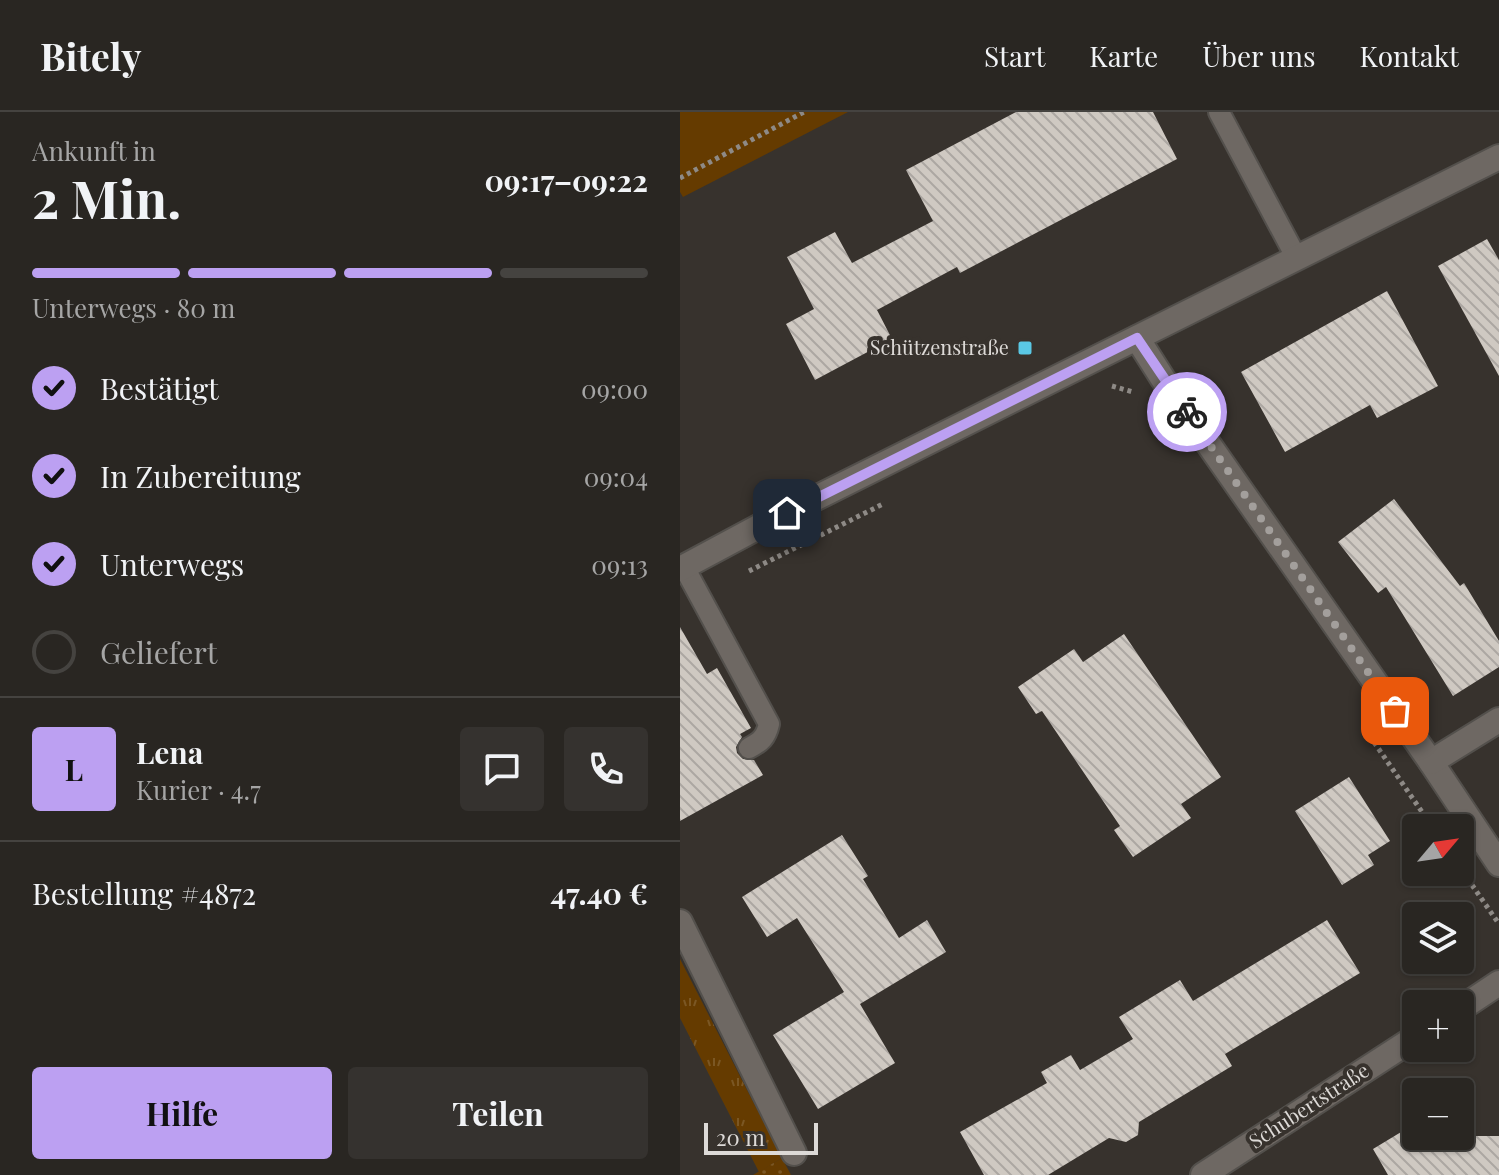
<!DOCTYPE html>
<html lang="de">
<meta charset="utf-8">
<style>
:root{--surface:#292622;--page:#35322f;--text:#f1f3f6;--muted:#a5a5a5;--line:#454340;--accent:#bca0f2}
body{margin:0;font-family:"Playfair Display",serif;background:var(--page);color:var(--text);height:100vh;display:flex;flex-direction:column;font-size:30px;white-space:nowrap}
*{box-sizing:border-box;margin:0}
p{font-size:26px;color:var(--muted)}
.icon{flex:none;width:44px;height:44px;fill:none;stroke:currentColor;stroke-width:2;stroke-linecap:round;stroke-linejoin:round}
.map{position:relative;flex:1;overflow:hidden}
.details{display:flex;flex-direction:column;background:var(--surface);width:680px}
.details>*{flex:none}
.needle{width:52px;rotate:61deg}
.tools{position:absolute;left:722px;top:702px;display:grid;gap:16px}
.tools a{display:grid;place-items:center;width:72px;height:72px;border-radius:8px;background:var(--surface);box-shadow:0 2px 6px #0004,0 0 0 2px var(--line);font-size:40px}
.scale{position:absolute;left:24px;bottom:20px;width:114px;box-sizing:border-box;padding-left:8px;border:4px solid #dddad7;border-top:0;font-size:22px;line-height:28px;white-space:nowrap;color:#dddad7;-webkit-text-stroke:6px #37322d;paint-order:stroke}
.pin{position:absolute;display:grid;place-items:center;width:68px;height:68px;color:#fff;margin:-34px;border-radius:16px;box-shadow:0 4px 12px #0006}
.courier{position:absolute;display:grid;place-items:center;width:80px;height:80px;margin:-40px;border:6px solid #bca0f2;border-radius:50%;background:#fff;color:#222;box-shadow:0 2px 10px #0007}
.summary em{font-style:normal;font-weight:700}
.summary div{display:flex;flex-direction:column-reverse}
.summary{display:flex;align-items:center;justify-content:space-between;height:136px;padding:0 32px}
h1{font-size:52px;font-weight:700;line-height:60px}
.bar{display:grid;grid-template-columns:repeat(4,1fr);gap:12px 8px;align-content:center;height:96px;padding:0 32px}
.bar i{height:10px;border-radius:6px;background:var(--line)}
.bar .selected{background:var(--accent)}
.bar p{grid-column:span 4}
.line{display:flex;align-items:center;gap:20px;padding:0 32px;border-top:2px solid var(--line)}
.line div{flex:1}
.round{display:grid;place-items:center;flex:none;width:84px;height:84px;border-radius:8px;background:var(--page)}
ol{padding:0 32px;list-style:none}
li{display:flex;align-items:center;gap:24px;height:88px}
li p{margin-inline-start:auto}
li .icon{padding:8px;border-radius:50%;background:var(--accent);color:#111;stroke-width:4}
li:last-child{color:var(--muted)}
li i{width:44px;height:44px;border:4px solid var(--line);border-radius:50%}
.primary-button{display:flex;gap:16px;margin-top:auto;padding:16px 32px}
.primary-button a{flex:1;height:92px;border-radius:8px;background:var(--accent);color:#111;font-size:32px;font-weight:700;line-height:92px;text-align:center}
.primary-button a+a{background:var(--page);color:var(--text)}
header{display:flex;align-items:center;gap:48px;box-sizing:border-box;height:112px;padding:0 40px;background:var(--surface);border-bottom:2px solid var(--line)}
header strong{font-size:38px}
nav{display:flex;gap:44px;margin-inline-start:auto;font-size:28px}
main{display:flex;flex:1;min-height:0}
.map>svg:first-child{display:block}
</style>
<header>
<strong>Bitely</strong>
<nav><a>Start</a><a>Karte</a><a>Über uns</a><a>Kontakt</a></nav>
</header>
<main>
<section class="details">
<div class="summary"><div><h1>2 Min.</h1><p>Ankunft in</p></div><em>09:17–09:22</em></div>
<div class="bar"><i class="selected"></i><i class="selected"></i><i class="selected"></i><i></i><p>Unterwegs · 80 m</p></div>
<ol>
<li><svg class="icon" aria-label="check" viewBox="0 0 24 24"><path d="M5 12l5 5 9-10"/></svg>Bestätigt<p>09:00</p></li>
<li><svg class="icon" aria-label="check" viewBox="0 0 24 24"><path d="M5 12l5 5 9-10"/></svg>In Zubereitung<p>09:04</p></li>
<li><svg class="icon" aria-label="check" viewBox="0 0 24 24"><path d="M5 12l5 5 9-10"/></svg>Unterwegs<p>09:13</p></li>
<li><i></i>Geliefert</li>
</ol>
<div class="line" style="height:144px"><b class="round" style="background:var(--accent);color:#111">L</b><div><b>Lena</b><p>Kurier · 4.7</p></div><a class="round"><svg class="icon" aria-label="chat" viewBox="0 0 24 24"><path d="M4 5h16v11H9l-5 4z"/></svg></a><a class="round"><svg class="icon" aria-label="phone" viewBox="0 0 24 24"><path d="M5 4h4l2 5-3 2q2 4 5 5l2-3 5 2v4C11 20 4 13 5 4z"/></svg></a></div>
<div class="line" style="height:104px"><div>Bestellung #4872</div><b>47.40 €</b></div>
<div class="primary-button"><a>Hilfe</a><a>Teilen</a></div>
</section>
<div class="map">
<svg width="819" height="1063" viewBox="0 0 819 1063">
<defs>
<pattern id="grass-tufts" width="24" height="20" patternUnits="userSpaceOnUse" patternTransform="scale(2)"><rect width="24" height="20" fill="#653b00"/><path d="M3 7l-1-3M5 7V3M7 7l1-3M15 17l-1-3M17 17v-4M19 17l1-3" fill="none" stroke="#7b5724"/></pattern>
<pattern id="park-dots" width="8" height="8" patternUnits="userSpaceOnUse" patternTransform="scale(2)"><rect width="8" height="8" fill="#653b00"/><path d="M2 2h.1M6 6h.1" fill="none" stroke="#7b5724" stroke-width="1.8" stroke-linecap="round"/></pattern>
<pattern id="building-back-hatch" width="6" height="6" patternUnits="userSpaceOnUse" patternTransform="scale(2)"><rect width="6" height="6" fill="#cfc9c2"/><path d="M-1 5l2 2M0 0l6 6M5-1l2 2" fill="none" stroke="#aca7a2"/></pattern>
</defs>
<rect width="100%" height="100%" fill="#37322d"/>
<polygon fill="url(#grass-tufts)" points="0,847 102,1046 79,1060 0,906"/>
<polygon fill="url(#park-dots)" points="102,1046 111,1063 73,1063"/>
<polygon fill="#653b00" points="0,0 168,0 3,85 0,80"/>
<g fill="url(#building-back-hatch)">
<polygon points="336,0 473,0 497,47 280,161 277,155 197,198 212,227 135,268 106,212 134,197 107,145 155,120 172,151 253,109 226,58"/>
<polygon points="807,127 819,148 819,264 758,154"/>
<polygon points="707,179 758,274 697,306 690,293 605,340 561,260"/>
<polygon points="714,387 780,474 784,471 819,529 819,555 773,584 706,475 698,481 658,430"/>
<polygon points="0,515 27,562 37,556 71,616 60,622 62,625 56,635 57,641 63,647 74,648 83,663 0,709"/>
<polygon points="444,522 541,665 501,692 511,706 453,745 434,718 440,714 362,599 356,602 338,575 394,537 403,550"/>
<polygon points="669,665 710,729 688,743 694,753 662,773 615,699"/>
<polygon points="162,723 188,764 183,767 219,826 247,808 266,840 180,892 215,951 138,997 93,923 164,880 117,806 87,825 62,785"/>
<polygon points="647,808 680,861 545,942 552,954 459,1010 458,1023 446,1030 429,1026 368,1063 304,1063 280,1020 367,971 361,960 391,943 400,958 453,927 439,905 500,868 513,889"/>
<polygon points="736,1011 736,1024 819,1024 819,1063 708,1063 693,1037"/>
</g>
<g fill="none" stroke-linecap="round" stroke-linejoin="round">
<g stroke="#53504c" stroke-width="24">
<g id="lane">
<polyline points="539,0 616,145"/>
<path d="M4,455l85,157c-3,13 -8,18 -20,24"/>
</g>
</g>
<g stroke="#53504c" stroke-width="28">
<g id="street">
<polyline points="457,226 483,267 751,650 819,752"/>
<polyline points="0,457 80,414 819,45"/>
<polyline points="751,650 819,608"/>
<polyline points="0,810 114,1041"/>
<polyline points="780,897 819,871"/>
<polyline points="523,1063 736,925"/>
</g>
</g>
<g stroke="#8e8a86" stroke-width="5" stroke-dasharray="4 4" stroke-linecap="butt">
<polyline points="0,66 124,0"/>
<polyline points="432,274 453,280"/>
<polyline points="69,459 203,392"/>
<polyline points="685,617 753,716"/>
<polyline points="792,773 819,812"/>
</g>
<use href="#lane" stroke="#6e6863" stroke-width="20"/>
<use href="#street" stroke="#6e6863" stroke-width="24"/>
</g>
<g fill="none" stroke-linecap="round" stroke-linejoin="round">
<polyline stroke="#a39f9c" stroke-width="8" stroke-dasharray="0 14.4" points="507,300 715,599"/>
<polyline stroke="#bca0f2" stroke-width="10" points="107,401 457,226 507,300"/>
</g>
<rect fill="#5ac8e5" stroke="#37322d" stroke-width="3" x="337" y="228" width="16" height="16" rx="4"/>
<g text-anchor="middle" stroke-width="8" stroke-linejoin="round" paint-order="stroke">
<g font-size="20" fill="#dddad7" stroke="#37322d" text-anchor="end">
<text x="329" y="243">Schützenstraße</text>
</g>
<g font-size="20" fill="#dddad7" stroke="#37322d">
<text transform="translate(629 994) rotate(-33)" y="7">Schubertstraße</text>
</g>
</g>
</svg>
<div class="tools">
<a><svg class="needle" viewBox="-14 -14 28 28"><path d="M0-13l5 13h-10z" fill="#e53935"/><path d="M0 13l5-13h-10z" fill="#a5a5a5"/></svg></a>
<a><svg class="icon" aria-label="layers" viewBox="0 0 24 24"><path d="M12 4l9 5-9 5-9-5zM3 14l9 5 9-5"/></svg></a>
<a>+</a>
<a>−</a>
</div>
<div class="scale">20 m</div>
<div class="pin" style="left:715px;top:599px;background:#ea580c"><svg class="icon" aria-label="bag" viewBox="0 0 24 24"><path d="M5 8h14l-1 12H6zM9 8a3 3 0 0 1 6 0"/></svg></div>
<div class="pin" style="left:107px;top:401px;background:#1f2937"><svg class="icon" aria-label="home" viewBox="0 0 24 24"><path d="M3 11l9-7 9 7M6 9v11h12V9"/></svg></div>
<div class="courier" style="left:507px;top:300px"><svg class="icon" aria-label="bike" viewBox="0 0 24 24"><circle cx="6" cy="16" r="4"/><circle cx="18" cy="16" r="4"/><path d="M6 16l4-8h5l3 8M10 8l3 8H6M13 5h3"/></svg></div>
</div>
</main>
